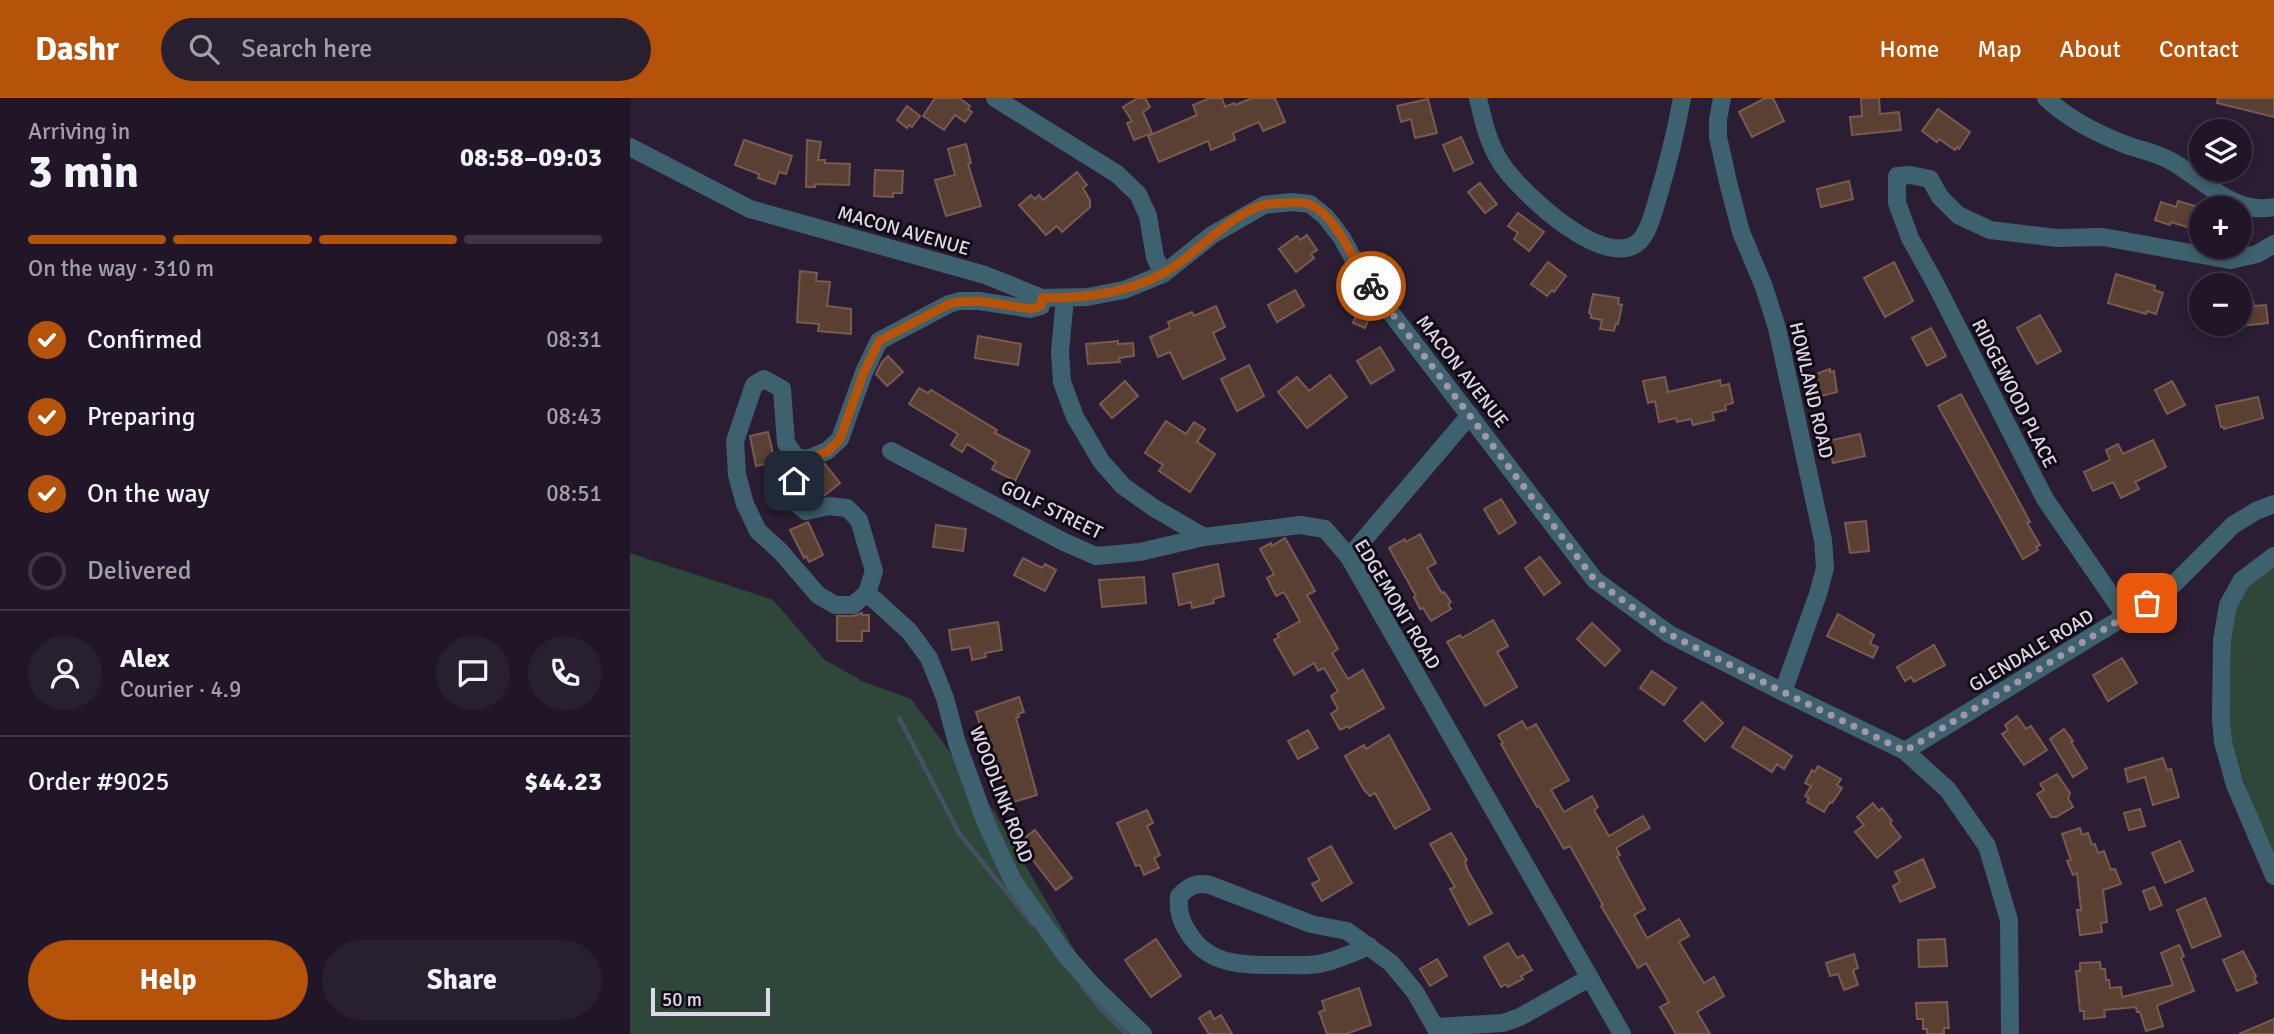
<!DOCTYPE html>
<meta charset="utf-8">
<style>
:root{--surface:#201627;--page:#281f2f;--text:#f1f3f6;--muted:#a29fa7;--line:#3d3544;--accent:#b45309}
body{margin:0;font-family:Signika,sans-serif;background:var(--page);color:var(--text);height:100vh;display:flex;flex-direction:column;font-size:26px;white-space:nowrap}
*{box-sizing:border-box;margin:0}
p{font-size:23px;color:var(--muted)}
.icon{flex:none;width:38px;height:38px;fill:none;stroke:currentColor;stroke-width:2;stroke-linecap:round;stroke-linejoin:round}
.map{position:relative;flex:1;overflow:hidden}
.drawer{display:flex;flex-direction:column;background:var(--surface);width:630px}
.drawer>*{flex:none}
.fabs{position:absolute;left:1559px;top:21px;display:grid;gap:14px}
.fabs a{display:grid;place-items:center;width:63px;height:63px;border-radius:50%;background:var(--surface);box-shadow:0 4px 10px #0003,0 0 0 2px var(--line);font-size:35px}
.scale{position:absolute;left:21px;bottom:18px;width:119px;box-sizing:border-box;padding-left:7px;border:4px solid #e0d8e7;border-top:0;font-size:19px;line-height:24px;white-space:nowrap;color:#e0d8e7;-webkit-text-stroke:5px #100b14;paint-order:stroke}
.pin{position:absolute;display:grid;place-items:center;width:60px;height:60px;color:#fff;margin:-30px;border-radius:14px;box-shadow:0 4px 10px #0006}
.courier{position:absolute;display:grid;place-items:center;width:70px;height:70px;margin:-35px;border:5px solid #b45309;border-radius:50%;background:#fff;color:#222;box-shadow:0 2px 9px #0007}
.overview em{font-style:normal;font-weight:700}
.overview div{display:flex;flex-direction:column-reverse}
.overview{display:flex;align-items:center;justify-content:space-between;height:119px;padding:0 28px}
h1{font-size:46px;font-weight:700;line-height:52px}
.bar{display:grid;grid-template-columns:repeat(4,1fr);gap:10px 7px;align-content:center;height:84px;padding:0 28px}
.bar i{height:9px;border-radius:5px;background:var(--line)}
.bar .selected{background:var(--accent)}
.bar p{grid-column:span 4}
.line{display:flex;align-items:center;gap:18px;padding:0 28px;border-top:2px solid var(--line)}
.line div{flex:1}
.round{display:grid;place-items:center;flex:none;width:74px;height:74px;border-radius:37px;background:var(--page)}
ol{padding:0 28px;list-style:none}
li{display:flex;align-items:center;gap:21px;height:77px}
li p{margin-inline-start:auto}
li .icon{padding:7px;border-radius:50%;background:var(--accent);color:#fff;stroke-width:4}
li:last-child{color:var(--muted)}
li i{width:38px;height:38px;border:4px solid var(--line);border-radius:50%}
.action{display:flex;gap:14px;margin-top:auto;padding:14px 28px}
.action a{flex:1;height:80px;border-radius:42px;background:var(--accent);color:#fff;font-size:28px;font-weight:700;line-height:80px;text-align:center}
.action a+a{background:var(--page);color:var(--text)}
header{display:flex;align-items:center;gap:42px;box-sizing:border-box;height:98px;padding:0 35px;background:var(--accent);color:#fff}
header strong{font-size:33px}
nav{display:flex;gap:38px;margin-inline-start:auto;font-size:24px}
.search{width:490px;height:63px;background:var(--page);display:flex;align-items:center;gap:18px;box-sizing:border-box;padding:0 24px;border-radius:38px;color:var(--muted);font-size:26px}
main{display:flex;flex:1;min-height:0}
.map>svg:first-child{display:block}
</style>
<header>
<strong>Dashr</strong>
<div class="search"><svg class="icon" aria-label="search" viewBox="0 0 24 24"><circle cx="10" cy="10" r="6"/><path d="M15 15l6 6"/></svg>Search here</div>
<nav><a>Home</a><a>Map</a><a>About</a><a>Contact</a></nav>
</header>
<main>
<section class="drawer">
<div class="overview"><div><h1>3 min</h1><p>Arriving in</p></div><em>08:58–09:03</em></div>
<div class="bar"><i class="selected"></i><i class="selected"></i><i class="selected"></i><i></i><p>On the way · 310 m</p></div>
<ol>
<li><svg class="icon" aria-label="check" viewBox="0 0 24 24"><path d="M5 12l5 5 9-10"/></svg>Confirmed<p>08:31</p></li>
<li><svg class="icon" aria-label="check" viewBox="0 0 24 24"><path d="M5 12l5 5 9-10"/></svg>Preparing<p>08:43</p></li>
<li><svg class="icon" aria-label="check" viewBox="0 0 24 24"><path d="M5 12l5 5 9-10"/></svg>On the way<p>08:51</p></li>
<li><i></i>Delivered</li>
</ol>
<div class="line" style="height:126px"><a class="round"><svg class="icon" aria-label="person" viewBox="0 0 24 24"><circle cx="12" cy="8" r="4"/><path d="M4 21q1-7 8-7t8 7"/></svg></a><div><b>Alex</b><p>Courier · 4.9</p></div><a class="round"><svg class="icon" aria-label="chat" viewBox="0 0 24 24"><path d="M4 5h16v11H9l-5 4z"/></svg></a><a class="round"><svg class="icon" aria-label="phone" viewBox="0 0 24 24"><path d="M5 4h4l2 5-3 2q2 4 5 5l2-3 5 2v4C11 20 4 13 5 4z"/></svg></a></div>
<div class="line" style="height:91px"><div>Order #9025</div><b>$44.23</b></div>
<div class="action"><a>Help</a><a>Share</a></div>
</section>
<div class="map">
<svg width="1644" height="936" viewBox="0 0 1644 936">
<rect width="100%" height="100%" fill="#2b1e34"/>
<g fill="#2e473a">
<polygon points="0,455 143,502 195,562 232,583 281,601 365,715 448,858 503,936 0,936"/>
<polygon points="1644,469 1644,758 1621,705 1601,642 1600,623 1601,542 1606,509 1619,487"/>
</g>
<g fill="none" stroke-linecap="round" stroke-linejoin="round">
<g stroke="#455060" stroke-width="4.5">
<polyline points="269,620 329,735 403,827"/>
<polyline points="452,888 469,909 496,936"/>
</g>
</g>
<g fill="#5a3f33" stroke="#785b4e" stroke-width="2">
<polygon points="305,0 329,0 340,8 338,11 342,14 335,24 325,17 314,32 293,18"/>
<polygon points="508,0 515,0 520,9 513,14 522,35 504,42 497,25 502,23 493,9"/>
<polygon points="580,0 592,0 595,9 604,5 605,7 623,0 645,0 655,24 633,33 629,24 603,35 605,42 581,52 578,43 529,64 518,38 567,17 563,7"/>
<polygon points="1135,0 1143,0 1154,23 1122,39 1109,14"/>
<polygon points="1231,0 1249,0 1250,16 1269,14 1271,32 1222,37 1220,19 1232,18"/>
<polygon points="1588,0 1644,0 1644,19 1587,5"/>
<polygon points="798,1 807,35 785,40 781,21 771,24 767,8"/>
<polygon points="277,8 290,18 282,29 279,27 277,30 267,22"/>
<polygon points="1308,11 1340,34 1329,51 1327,49 1325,52 1309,41 1307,44 1292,33"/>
<polygon points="831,39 843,65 824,73 813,47"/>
<polygon points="114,42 162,58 156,76 149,74 145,86 128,80 129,76 105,67"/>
<polygon points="177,42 191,44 188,62 195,62 195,65 220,66 219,87 185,86 185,89 176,89"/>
<polygon points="336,46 341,65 338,66 351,108 316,118 305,82 325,77 318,51"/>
<polygon points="245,72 273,73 272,95 263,95 263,99 244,98"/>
<polygon points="447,74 457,87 453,90 460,102 460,109 432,134 427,128 416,137 389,107 401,97 405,101 409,97 413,102"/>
<polygon points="1219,83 1223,101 1191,109 1187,91"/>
<polygon points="850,85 867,106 855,115 838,94"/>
<polygon points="1548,103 1572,110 1572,134 1541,124 1540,127 1525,122 1531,104 1546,109"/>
<polygon points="888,115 914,134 899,153 884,141 888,135 878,128"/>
<polygon points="677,137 687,152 681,156 684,160 666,174 649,151 667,138 670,142"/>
<polygon points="918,164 936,178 924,194 922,192 917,198 901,186"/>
<polygon points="1264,164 1283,203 1255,219 1234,180"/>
<polygon points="170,173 187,175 186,183 200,184 197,208 221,211 221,236 188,233 189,226 167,224"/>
<polygon points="1486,176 1525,188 1524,192 1533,195 1526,216 1517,213 1516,216 1478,205"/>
<polygon points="665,192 674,208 647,224 638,207"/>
<polygon points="963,196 989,200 988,206 992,207 988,226 986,225 984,233 970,231 972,222 961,220 961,216 959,215"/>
<polygon points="1623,203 1624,208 1636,207 1638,225 1610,228 1610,204"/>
<polygon points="586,208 595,229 583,235 595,261 553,281 540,254 528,259 520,239 540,230 538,224 562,214 564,218"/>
<polygon points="729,210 741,215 735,230 723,225"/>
<polygon points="1410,217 1431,253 1407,266 1387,230"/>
<polygon points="1301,230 1316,258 1297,268 1282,240"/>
<polygon points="348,238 391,246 388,267 345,260"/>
<polygon points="488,243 488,246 503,245 504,258 489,260 490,264 458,266 456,246"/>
<polygon points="750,249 764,272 741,286 727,263"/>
<polygon points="258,258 273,274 257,288 246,276 252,264"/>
<polygon points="619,267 634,298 607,313 591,281"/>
<polygon points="1200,271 1200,274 1204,273 1207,294 1191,298 1190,294 1179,297 1175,280"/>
<polygon points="700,277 717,299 677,330 648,294 667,279 679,293"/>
<polygon points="1035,279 1038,294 1090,282 1091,288 1099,286 1103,305 1095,307 1096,312 1082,315 1084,322 1063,327 1061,321 1047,324 1046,320 1029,324 1025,303 1018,305 1013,283"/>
<polygon points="495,283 508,298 482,320 470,306"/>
<polygon points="1542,283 1555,307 1537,316 1525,292"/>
<polygon points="289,290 298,295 301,292 367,332 365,335 400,353 385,383 362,371 366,364 337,346 332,354 321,347 328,336 279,306"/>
<polygon points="1331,296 1400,424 1397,425 1410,447 1406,449 1408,452 1393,461 1308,308"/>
<polygon points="1628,299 1633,320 1594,331 1594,329 1591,329 1586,308"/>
<polygon points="536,323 556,336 564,324 575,331 567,344 585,356 560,394 529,373 533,367 515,355"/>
<polygon points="138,334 145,364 126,368 120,338"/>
<polygon points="1230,336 1235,358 1203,365 1198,343"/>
<polygon points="1523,342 1536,369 1505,384 1509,391 1491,400 1483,384 1463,393 1454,374 1480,362 1476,352 1488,346 1493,356"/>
<polygon points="195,366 210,385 195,397 179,401 175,396 175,386 179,379"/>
<polygon points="871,401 886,425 869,436 854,411"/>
<polygon points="1236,423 1239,453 1220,455 1215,425"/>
<polygon points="178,424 193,457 179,464 176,458 174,460 160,432"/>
<polygon points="306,427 336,431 333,453 303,449"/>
<polygon points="790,436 806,465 797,470 812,495 814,494 821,504 818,506 821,511 801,523 793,510 790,511 784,499 786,498 759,450 775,441 776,444"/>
<polygon points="655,440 685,493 677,497 708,551 702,555 718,581 733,572 754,610 719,630 718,628 710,632 701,616 708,611 701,598 708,593 694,570 688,573 684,565 664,577 644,542 649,539 647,536 670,523 654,494 646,498 637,480 644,476 630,451 641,445 642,448"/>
<polygon points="910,459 930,485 914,497 895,470"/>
<polygon points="393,460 412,470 415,466 426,472 415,493 384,477"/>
<polygon points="588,466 594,498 583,501 584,505 562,510 561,504 549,507 543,476"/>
<polygon points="514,479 516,505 472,509 469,482"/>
<polygon points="232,515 232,517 239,517 239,533 232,533 232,543 207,543 207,518 223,518"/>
<polygon points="1208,516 1244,537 1240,546 1248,549 1243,560 1197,538"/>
<polygon points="863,522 878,548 867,554 887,589 855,608 817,544 830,537 832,540"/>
<polygon points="368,524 372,552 355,555 356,559 342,562 340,549 322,552 319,532"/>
<polygon points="962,525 990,552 975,568 947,541"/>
<polygon points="1304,547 1315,567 1284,584 1281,579 1275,583 1267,569"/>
<polygon points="1492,560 1507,585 1478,603 1463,577"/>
<polygon points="1022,573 1046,590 1034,607 1010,590"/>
<polygon points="389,599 394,614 388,616 389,619 386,620 407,697 380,705 370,668 363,670 346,614"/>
<polygon points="1072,604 1093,625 1075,643 1054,623"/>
<polygon points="1387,618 1396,631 1401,628 1417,652 1394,667 1372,636 1378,632 1375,627"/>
<polygon points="892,623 897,631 906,626 939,682 921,692 934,714 962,698 968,709 964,712 979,738 1013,718 1020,730 986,750 990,757 987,759 1015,811 1004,817 1017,840 1049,821 1059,838 1049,844 1074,885 1084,879 1094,898 1067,914 1080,936 1046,936 1030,909 1039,904 1016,865 1008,870 971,808 973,807 940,748 934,751 909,708 907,709 871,646 873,645 868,637"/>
<polygon points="1114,629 1162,658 1154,671 1147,666 1142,674 1102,649"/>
<polygon points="1434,631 1443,643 1441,644 1457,670 1443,679 1420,641"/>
<polygon points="678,632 688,650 668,661 658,643"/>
<polygon points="759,637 800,711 765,731 745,695 740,698 734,692 715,658 734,647 736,651"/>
<polygon points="1533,660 1537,672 1541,671 1549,699 1523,707 1515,679 1498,684 1495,671"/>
<polygon points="1188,668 1211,681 1207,687 1212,690 1202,705 1200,704 1194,714 1177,704 1179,700 1175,698 1181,688 1175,685 1182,672 1185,674"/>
<polygon points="1427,676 1440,695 1438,700 1443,709 1426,719 1421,719 1407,696 1414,692 1410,686"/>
<polygon points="1243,705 1249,713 1252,710 1262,723 1260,725 1271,739 1247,760 1225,734 1234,727 1227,719"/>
<polygon points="1510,711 1515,728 1499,732 1494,715"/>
<polygon points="517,712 523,725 517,728 530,757 524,760 529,770 514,777 510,767 506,768 487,725"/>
<polygon points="1450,730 1452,737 1458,735 1462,747 1465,746 1468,755 1474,753 1481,772 1485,771 1491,786 1473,792 1477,824 1471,825 1472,834 1450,837 1447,812 1451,812 1447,775 1443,777 1437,763 1441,762 1432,736"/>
<polygon points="405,732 442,780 426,792 389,744"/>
<polygon points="821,735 837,762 835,763 837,771 862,815 839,827 820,791 825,789 800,746"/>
<polygon points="1550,743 1563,773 1535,785 1522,755"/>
<polygon points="701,748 722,785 692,803 682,786 690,782 678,761"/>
<polygon points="1293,761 1305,789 1270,804 1263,788 1270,784 1265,774"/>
<polygon points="1524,789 1532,807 1520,812 1513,793"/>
<polygon points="1575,800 1591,838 1562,850 1547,812"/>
<polygon points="526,841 551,878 521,899 495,862"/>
<polygon points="1315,841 1317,868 1289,869 1288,842"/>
<polygon points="878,845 887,860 893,857 902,872 891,878 893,881 878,889 876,886 871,889 854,859"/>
<polygon points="1549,847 1554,858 1551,860 1564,893 1528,907 1527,909 1533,928 1516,933 1510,914 1507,914 1506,909 1474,912 1475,919 1454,921 1454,913 1450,913 1446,873 1450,873 1450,865 1470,864 1471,871 1475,871 1476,882 1479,882 1480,890 1491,889 1492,899 1543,887 1531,855"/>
<polygon points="1613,853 1626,878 1624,879 1627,885 1607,893 1593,862"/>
<polygon points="1224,856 1228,870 1223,872 1228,887 1214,892 1208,876 1200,878 1196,865"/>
<polygon points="807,861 817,878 800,888 790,871"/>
<polygon points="729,890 741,927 716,936 697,936 689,914 695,912 692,903"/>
<polygon points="1317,904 1319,930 1314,930 1314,936 1297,936 1297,931 1293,931 1293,921 1287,921 1286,905"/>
<polygon points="580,913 584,921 591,917 602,936 579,936 569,920"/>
<polygon points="1644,921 1644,936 1609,936"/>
</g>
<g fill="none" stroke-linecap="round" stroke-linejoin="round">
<g stroke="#3d616e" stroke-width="18">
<polyline points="365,0 487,76 508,96 518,118 525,159 533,176"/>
<path d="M848,0c5,22 10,45 23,65 18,28 111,117 142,74 8,-12 11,-27 15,-40 10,-33 18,-66 24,-99"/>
<polyline points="1092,0 1088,22 1088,39 1098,84 1111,134 1134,189 1147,230 1193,442 1195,470 1188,496 1153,594"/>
<path d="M1416,0c21,20 46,33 73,44 16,7 35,10 50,18 33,17 64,56 105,47"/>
<polyline points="0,49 120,111 355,177 412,200 457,199 494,192 533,176 582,137 634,107 661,104 680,106 696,119 712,140 732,177 965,482 1039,536 1153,594 1275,653 1318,692 1357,748 1379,822 1380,936"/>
<polyline points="435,200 430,254 432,284 445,319 471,363 493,388 524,410 574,439 670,427 695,431 719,459 992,936"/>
<polyline points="261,353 434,444 466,458 510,454 574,439"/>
<polyline points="177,361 166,359 156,345 152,291 134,281 124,287 105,343 107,377 115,406 128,433 151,454 188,497 205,507 223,507 237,495 244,473 229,422 217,410 199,408 176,413 163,403 164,383 177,361 197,353 210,341 234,274 249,243 319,206 329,203 349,203 401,211 411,208 412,200"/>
<polyline points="1644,458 1612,482 1598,507 1592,542 1591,622 1593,644 1605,687 1644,778"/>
<polyline points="719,459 840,317"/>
<polyline points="237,495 279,533 299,560 315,600 327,645 356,725 383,783 434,855 463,888 513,936"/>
<polyline points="1496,519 1415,401 1305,185 1280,140 1267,105 1267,78 1280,77 1300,81 1310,99 1328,117 1360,132 1427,140 1473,139 1600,162 1627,156 1644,146"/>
<polyline points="1275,653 1538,492 1603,427 1626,413 1644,406"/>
<path d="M739,848c-16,7 -33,15 -51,18 -12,2 -26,1 -38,1 -37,0 -72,1 -92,-33 -8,-12 -10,-22 -9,-36 10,-10 17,-14 31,-11l101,39 36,7 44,32 24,29 24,42"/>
<polyline points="805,929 873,925 890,919 959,880"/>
</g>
</g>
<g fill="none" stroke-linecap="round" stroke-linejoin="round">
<polyline stroke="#a197a8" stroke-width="7" stroke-dasharray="0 12.6" points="741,188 965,482 1039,536 1153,594 1275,653 1517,505"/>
<path stroke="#b45309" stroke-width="9" d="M164,383l13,-22 20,-7 13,-13 24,-67 15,-31 70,-37 9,-2 21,-1 52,8 10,-3 1,-8c41,0 83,-4 120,-24 34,-18 62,-56 101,-69 7,-2 15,-1 22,-2 7,-1 19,-1 26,2 28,13 42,58 60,81"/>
</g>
<g text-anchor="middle" stroke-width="6" stroke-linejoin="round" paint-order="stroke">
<g font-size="19" fill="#e0d8e7" stroke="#100b14">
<text transform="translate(274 132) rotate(16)" y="7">MACON AVENUE</text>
<text transform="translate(833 273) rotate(52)" y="7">MACON AVENUE</text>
<text transform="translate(1182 292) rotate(77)" y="7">HOWLAND ROAD</text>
<text transform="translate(1385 295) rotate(63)" y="7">RIDGEWOOD PLACE</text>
<text transform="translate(422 411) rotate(26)" y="7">GOLF STREET</text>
<text transform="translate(768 506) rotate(59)" y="7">EDGEMONT ROAD</text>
<text transform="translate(1401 552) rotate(-31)" y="7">GLENDALE ROAD</text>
<text transform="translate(372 696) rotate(69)" y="7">WOODLINK ROAD</text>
</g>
</g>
</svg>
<div class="fabs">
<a><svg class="icon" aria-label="layers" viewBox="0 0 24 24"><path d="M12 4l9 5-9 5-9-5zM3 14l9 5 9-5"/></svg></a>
<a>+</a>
<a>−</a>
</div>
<div class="scale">50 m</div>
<div class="pin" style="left:1517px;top:505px;background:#ea580c"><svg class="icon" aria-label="bag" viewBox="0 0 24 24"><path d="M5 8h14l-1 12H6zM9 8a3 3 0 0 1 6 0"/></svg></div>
<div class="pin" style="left:164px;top:383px;background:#1f2937"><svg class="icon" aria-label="home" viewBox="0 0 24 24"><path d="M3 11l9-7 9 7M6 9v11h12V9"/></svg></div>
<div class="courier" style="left:741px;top:188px"><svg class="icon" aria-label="bike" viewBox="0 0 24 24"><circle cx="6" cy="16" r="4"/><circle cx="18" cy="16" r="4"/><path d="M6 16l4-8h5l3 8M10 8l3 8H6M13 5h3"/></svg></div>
</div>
</main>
